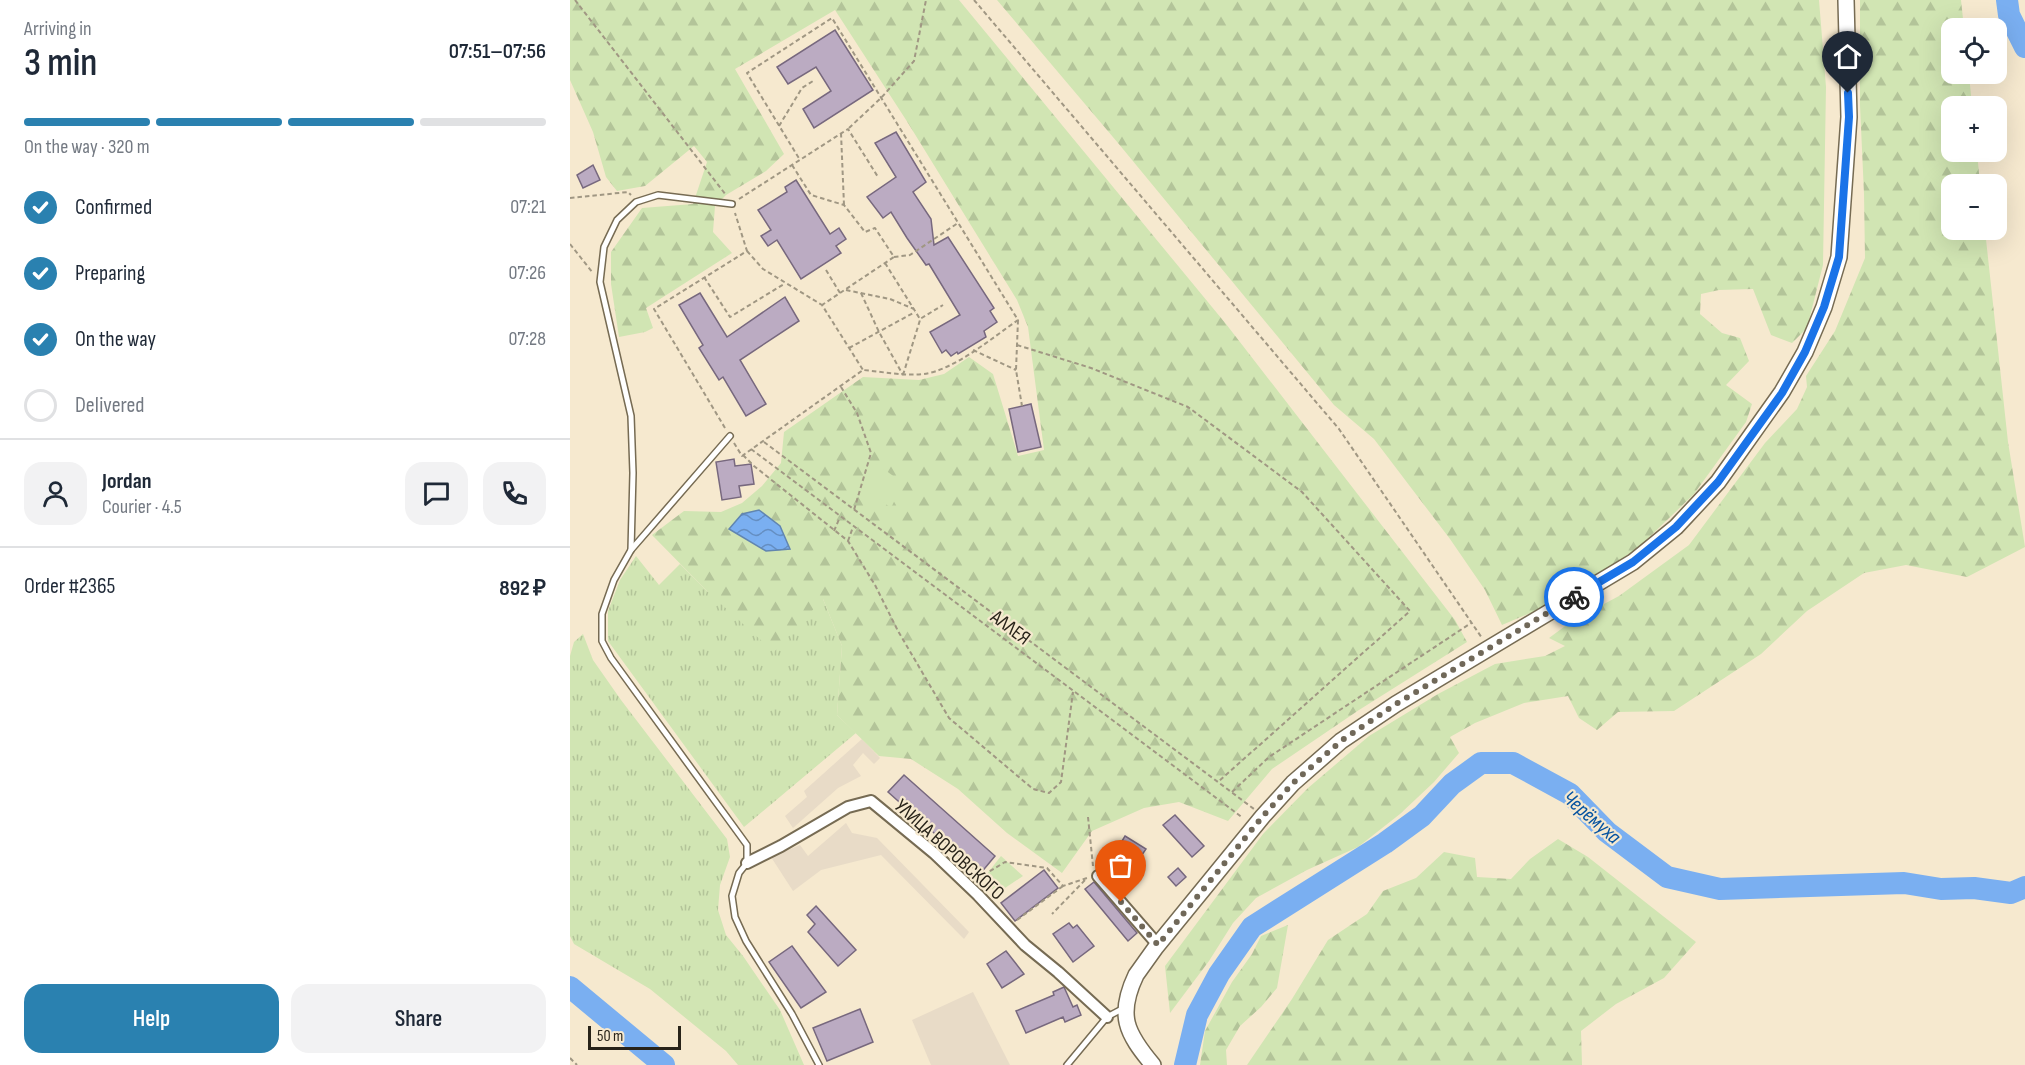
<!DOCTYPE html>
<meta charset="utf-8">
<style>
:root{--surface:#fff;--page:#f2f2f3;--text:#1f2937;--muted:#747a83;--line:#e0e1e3;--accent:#2a81b0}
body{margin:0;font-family:"Sofia Sans Condensed",sans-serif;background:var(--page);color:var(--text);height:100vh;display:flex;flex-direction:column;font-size:22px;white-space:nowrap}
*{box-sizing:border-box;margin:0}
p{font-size:20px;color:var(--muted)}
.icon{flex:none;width:33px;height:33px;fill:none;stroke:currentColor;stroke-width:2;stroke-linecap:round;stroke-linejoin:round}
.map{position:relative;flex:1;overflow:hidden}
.sheet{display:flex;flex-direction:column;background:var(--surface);width:570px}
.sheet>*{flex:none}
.buttons{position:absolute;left:1371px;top:18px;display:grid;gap:12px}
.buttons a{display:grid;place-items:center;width:66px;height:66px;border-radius:12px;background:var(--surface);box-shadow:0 6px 24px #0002;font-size:30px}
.scale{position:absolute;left:18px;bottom:15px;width:93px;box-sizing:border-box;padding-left:6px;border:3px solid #282319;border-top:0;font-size:16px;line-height:21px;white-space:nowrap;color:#282319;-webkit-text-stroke:4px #f6e9cf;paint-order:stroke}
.pin{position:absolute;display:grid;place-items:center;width:51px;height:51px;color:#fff;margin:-62px -26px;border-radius:50% 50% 50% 0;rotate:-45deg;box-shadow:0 0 6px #0007}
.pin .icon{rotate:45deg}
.courier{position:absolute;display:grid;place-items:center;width:60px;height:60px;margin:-30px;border:4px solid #1a73e8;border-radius:50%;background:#fff;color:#222;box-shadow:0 2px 8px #0007}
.head em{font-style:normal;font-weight:600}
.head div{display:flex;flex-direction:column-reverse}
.head{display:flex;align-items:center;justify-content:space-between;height:102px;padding:0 24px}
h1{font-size:39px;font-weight:600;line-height:45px}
.bar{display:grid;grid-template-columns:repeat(4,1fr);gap:9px 6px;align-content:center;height:72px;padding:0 24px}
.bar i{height:8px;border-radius:4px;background:var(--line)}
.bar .selected{background:var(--accent)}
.bar p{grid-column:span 4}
.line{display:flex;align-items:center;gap:15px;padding:0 24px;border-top:2px solid var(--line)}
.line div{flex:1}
.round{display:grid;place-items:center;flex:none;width:63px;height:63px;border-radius:18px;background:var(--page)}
ol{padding:0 24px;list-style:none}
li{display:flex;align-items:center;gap:18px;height:66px}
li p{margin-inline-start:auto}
li .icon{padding:6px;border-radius:50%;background:var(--accent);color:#fff;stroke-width:4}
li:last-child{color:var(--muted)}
li i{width:33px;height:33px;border:3px solid var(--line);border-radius:50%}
.action{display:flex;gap:12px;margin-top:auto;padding:12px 24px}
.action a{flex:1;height:69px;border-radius:18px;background:var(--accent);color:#fff;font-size:24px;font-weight:600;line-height:69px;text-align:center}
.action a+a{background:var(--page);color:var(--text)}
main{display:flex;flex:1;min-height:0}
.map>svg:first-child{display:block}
</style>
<main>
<section class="sheet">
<div class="head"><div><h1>3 min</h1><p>Arriving in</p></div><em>07:51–07:56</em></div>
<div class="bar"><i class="selected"></i><i class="selected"></i><i class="selected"></i><i></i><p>On the way · 320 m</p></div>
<ol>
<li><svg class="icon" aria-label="check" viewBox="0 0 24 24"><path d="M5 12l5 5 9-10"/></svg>Confirmed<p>07:21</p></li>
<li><svg class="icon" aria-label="check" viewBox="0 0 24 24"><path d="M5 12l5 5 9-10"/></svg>Preparing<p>07:26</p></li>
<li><svg class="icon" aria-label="check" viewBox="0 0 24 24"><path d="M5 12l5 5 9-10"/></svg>On the way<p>07:28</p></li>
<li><i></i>Delivered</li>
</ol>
<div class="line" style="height:108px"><a class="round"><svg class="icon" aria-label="person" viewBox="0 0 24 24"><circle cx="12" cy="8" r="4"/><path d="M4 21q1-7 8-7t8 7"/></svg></a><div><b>Jordan</b><p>Courier · 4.5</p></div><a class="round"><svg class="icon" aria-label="chat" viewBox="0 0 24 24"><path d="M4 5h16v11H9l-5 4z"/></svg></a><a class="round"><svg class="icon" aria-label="phone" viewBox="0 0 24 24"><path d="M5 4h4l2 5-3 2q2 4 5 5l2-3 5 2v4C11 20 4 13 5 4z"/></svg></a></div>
<div class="line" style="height:78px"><div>Order #2365</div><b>892 ₽</b></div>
<div class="action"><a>Help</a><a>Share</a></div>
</section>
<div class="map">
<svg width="1455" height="1065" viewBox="0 0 1455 1065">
<defs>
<pattern id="grass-tufts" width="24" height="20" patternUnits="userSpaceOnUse" patternTransform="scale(1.5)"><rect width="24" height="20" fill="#d1e5b3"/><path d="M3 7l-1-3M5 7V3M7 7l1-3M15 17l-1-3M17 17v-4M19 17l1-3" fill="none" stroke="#b3c499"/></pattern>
<pattern id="forest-firs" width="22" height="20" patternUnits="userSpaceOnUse" patternTransform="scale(1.5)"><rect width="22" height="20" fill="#d1e5b3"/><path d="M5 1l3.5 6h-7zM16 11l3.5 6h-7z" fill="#b3c499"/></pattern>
<pattern id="water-waves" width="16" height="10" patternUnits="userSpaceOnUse" patternTransform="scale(1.5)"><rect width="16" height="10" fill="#7aaff1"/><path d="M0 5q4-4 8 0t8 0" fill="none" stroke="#648ec2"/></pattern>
</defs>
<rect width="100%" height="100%" fill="#f6e9cf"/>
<g fill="#e8dbc7">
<polygon points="292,739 310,758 304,764 293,753 283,765 291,776 268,788 223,828 215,816 237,797 234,791"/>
<polygon points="276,823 282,833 307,838 399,932 394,939 311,855 251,870 223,891 201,857 230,845 238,856"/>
<polygon points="403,992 440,1065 361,1065 342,1020"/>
</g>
<g fill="url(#grass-tufts)">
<polygon points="66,556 89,585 110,564 138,592 253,599 272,646 267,715 286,733 174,827 38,641 38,611 50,580"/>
<polygon points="13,634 23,660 51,700 157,839 160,857 150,885 148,910 156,935 173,956 210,1010 234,1065 168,1065 156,1051 80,989 4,944 0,936 0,656 4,642"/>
</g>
<g fill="url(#forest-firs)">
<polygon points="0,0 389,0 656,324 885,620 897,642 789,710 702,769 658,821 609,802 574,808 522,831 492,873 437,833 388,789 341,759 309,756 267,715 272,646 253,599 204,652 138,592 82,535 114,511 151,512 172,503 192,486 211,463 214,432 293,377 349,380 374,374 399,357 423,374 448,456 474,450 458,327 447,300 338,123 265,10 165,69 214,154 196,171 156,195 145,206 143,232 162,253 76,308 83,328 75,332 49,337 41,284 41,252 72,208 123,204 137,162 124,146 75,186 47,191 36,177 23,132 0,80"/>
<polygon points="427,0 1249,0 1256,87 1253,265 1237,328 1222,343 1201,335 1183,289 1149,290 1131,294 1130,314 1152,333 1170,338 1179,361 1156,385 1182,404 1176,422 1124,494 1068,548 986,602 932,625 915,590 880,539 804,439 764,405 548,143"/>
<polygon points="1290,0 1391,0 1394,28 1382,28 1382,74 1399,74 1402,106 1382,106 1382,152 1407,152 1410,184 1382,184 1382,230 1415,230 1438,442 1455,547 1397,577 1336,565 1294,573 1237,611 1191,654 1104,711 1048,712 1027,730 1009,718 998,696 954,703 905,723 880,737 889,753 864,782 830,814 788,847 737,870 686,898 663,923 639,961 600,1013 595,966 693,834 738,788 799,736 868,694 925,664 975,656 995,646 979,638 1002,621 1049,596 1119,545 1195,443 1227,409 1237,387 1236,376 1265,331 1295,258 1294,194 1290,105"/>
<polygon points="988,839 1018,857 1126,942 1094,978 1046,1004 1011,1031 1012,1065 677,1065 722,999 758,940 797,914 813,891 846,878 874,852 905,858 907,877 941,879 960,859"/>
<polygon points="718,925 707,988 691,1007 670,1026 656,1050 657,1065 630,1065 635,1031 662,982 682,954 691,936"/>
</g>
<g fill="#d1e5b3">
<polygon points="304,462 333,483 321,508 294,488"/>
<polygon points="431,856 453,876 426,894 413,879"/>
</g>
<polygon fill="url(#water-waves)" stroke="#6185b0" stroke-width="1.5" points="189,510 210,526 220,549 196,551 159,529 172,514"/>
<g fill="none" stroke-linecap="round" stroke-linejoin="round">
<g stroke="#7aaff1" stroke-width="22">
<polyline points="1437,0 1439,15 1455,47"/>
<polyline points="0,987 94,1065"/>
<polyline points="615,1065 627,1015 649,974 682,927 815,843 852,816 882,784 911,763 943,763 1000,794 1037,832 1097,877 1150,889 1334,883 1371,889 1404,888 1441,893 1455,887"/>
</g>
</g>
<g fill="#bbabc2" stroke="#77687e" stroke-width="1.5">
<polygon points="265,30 303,90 244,128 233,109 261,91 246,67 218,84 207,67"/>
<polygon points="326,132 356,182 343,192 361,219 364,245 378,237 424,308 420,311 427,322 414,331 416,337 388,354 387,352 381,356 376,350 372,353 360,332 390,315 359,264 356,265 337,238 321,212 313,218 297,197 326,177 305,143"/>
<polygon points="23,165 30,180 13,188 7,175"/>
<polygon points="226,180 260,234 269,228 276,239 266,246 271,253 231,279 207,240 198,246 191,236 201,230 188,210 217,192 215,187"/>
<polygon points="130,293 157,337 215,297 229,321 170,360 196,404 176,416 153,377 149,380 129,348 133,345 109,305"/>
<polygon points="461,404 471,447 448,452 439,409"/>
<polygon points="164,459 165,466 181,464 184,484 169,486 171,497 152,500 146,462"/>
<polygon points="334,775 425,856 410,874 318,792"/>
<polygon points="605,815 634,846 622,857 593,825"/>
<polygon points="555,836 576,849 565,865 546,851"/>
<polygon points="608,868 616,877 606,886 598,877"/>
<polygon points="474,870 488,888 445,921 431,903"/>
<polygon points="524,882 567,933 558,941 515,889"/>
<polygon points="246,906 286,950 268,966 238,932 245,924 237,915"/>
<polygon points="499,923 503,928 507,925 524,946 503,962 483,934"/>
<polygon points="222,946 256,992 231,1008 199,962"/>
<polygon points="436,951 454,974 432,988 417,964"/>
<polygon points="494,987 503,1007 507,1005 511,1015 495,1022 493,1017 456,1033 446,1011 484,995 483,992"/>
<polygon points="290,1009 303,1042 257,1061 243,1028"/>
</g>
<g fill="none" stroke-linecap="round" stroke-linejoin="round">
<g stroke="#766b53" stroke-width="8">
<g id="service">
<polyline points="160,436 61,550 44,580 32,614 32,641 41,658 177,845 177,863 169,873 162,896 165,917 176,941 222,1014 249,1065"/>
<polyline points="61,550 63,473 61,416 30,282 34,247 47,220 66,202 88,195 162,204"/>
<polyline points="497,1065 537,1017 554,1008"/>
</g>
</g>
<g stroke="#766b53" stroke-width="14">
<g id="minor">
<polyline points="177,863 211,846 278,807 301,801 364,853 408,895 455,945 488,972 537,1017"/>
<polyline points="528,876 588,945"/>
</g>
</g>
<g stroke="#766b53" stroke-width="18">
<path id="secondary" d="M583,1065c-27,-32 -36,-50 -17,-90l20,-28 107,-131 30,-33 48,-42 55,-37 237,-142 43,-35 42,-45 64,-90 23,-40 19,-45 15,-50 10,-140 -3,-117"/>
</g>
<g stroke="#a09783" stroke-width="2" stroke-dasharray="4.5 3" stroke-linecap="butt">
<polyline points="5,0 156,195"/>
<polyline points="404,0 769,429 912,638"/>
<polyline points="209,126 232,88 243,81"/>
<polyline points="279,128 311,98 344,61 356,0"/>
<polyline points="271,133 274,205"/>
<polyline points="222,165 241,195 274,205 295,232 305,228 324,257 252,305"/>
<polyline points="0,198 58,192 61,195"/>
<polyline points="169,199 278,129 308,177"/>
<polyline points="0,244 23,273"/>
<polyline points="177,251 193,269 252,305 293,370"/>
<polyline points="324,257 340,255 388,223"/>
<polyline points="315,263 350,319 373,305"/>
<polyline points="256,270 270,293"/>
<polyline points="134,277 160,317 214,284"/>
<polyline points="276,290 320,299 344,309"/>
<polyline points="291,293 309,332 333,375"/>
<polyline points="448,320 446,370 452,406"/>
<polyline points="447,345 521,368 618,407 732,492 840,611 648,782"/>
<polyline points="279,348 345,312"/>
<polyline points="403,350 446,370"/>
<polyline points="333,375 350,320"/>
<polyline points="271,387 287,413 301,453 284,510"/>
<polyline points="155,428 84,309 177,251 165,213"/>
<polyline points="194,442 684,809"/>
<path d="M164,443l8,13 121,-86c21,2 41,6 61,4 30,-4 68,-36 94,-54l-186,-302 -85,55 53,87"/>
<polyline points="181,449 673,818"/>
<polyline points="173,455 184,466 278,541 305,585 328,631 379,718 463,789 479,793 491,782 503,692"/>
<polyline points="264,531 270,517"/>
<polyline points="278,541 283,527"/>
<polyline points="662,792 699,757 901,623"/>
<polyline points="518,817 523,866"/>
<polyline points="407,879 435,862 477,868 493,886 517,878 482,914"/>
<polyline points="447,920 493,886"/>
<polyline points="0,1058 7,1065"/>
</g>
<use href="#service" stroke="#fff" stroke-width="5"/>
<use href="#minor" stroke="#fff" stroke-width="10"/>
<use href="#secondary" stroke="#fff" stroke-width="15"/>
</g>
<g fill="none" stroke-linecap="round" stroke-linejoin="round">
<polyline stroke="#706859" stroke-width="6" stroke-dasharray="0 10.8" points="551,902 588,945 693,816 723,783 771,741 826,704 1004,597"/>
<polyline stroke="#1a73e8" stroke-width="8" points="1004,597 1063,562 1106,527 1148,482 1212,393 1235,352 1254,307 1269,257 1279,117 1278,93"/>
</g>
<g text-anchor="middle" stroke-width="4.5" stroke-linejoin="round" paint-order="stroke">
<g font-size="20" fill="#282319" stroke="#f6e9cf">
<text transform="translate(441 627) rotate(37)" y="7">АЛЛЕЯ</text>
<text transform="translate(380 849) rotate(42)" y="7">УЛИЦА ВОРОВСКОГО</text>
</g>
<g font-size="21" font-style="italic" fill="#0653a0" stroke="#f6e9cf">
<text transform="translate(1022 817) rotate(41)" y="7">Черёмуха</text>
</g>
</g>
</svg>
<div class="buttons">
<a><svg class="icon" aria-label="locate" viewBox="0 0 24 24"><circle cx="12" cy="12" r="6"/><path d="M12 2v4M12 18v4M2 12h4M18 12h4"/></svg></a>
<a>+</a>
<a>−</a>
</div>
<div class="scale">50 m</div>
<div class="pin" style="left:551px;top:902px;background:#ea580c"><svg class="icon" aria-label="bag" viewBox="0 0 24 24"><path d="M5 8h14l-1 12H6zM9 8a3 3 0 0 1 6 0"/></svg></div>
<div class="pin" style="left:1278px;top:93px;background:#1f2937"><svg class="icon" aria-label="home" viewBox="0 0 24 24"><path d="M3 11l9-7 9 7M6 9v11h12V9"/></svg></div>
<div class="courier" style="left:1004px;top:597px"><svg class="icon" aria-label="bike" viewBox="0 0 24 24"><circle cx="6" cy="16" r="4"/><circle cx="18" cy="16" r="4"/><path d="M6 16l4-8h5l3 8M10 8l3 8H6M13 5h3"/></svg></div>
</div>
</main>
